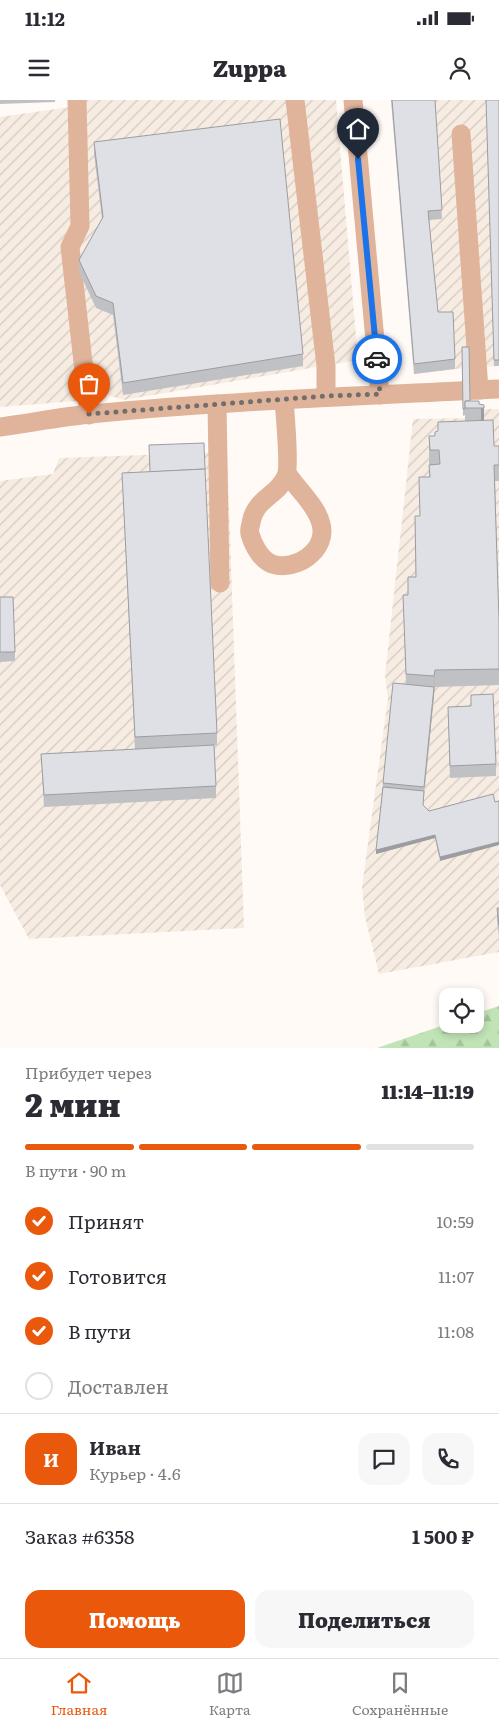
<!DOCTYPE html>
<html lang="ru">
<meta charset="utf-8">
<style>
:root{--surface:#fff;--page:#f7f7f7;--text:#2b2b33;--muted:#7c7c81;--line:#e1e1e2;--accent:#ea580c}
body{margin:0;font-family:Literata,serif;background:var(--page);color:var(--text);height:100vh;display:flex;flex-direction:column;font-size:19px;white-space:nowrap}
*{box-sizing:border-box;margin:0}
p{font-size:16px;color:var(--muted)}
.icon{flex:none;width:28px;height:28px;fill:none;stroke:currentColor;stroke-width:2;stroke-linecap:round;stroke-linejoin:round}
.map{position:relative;height:948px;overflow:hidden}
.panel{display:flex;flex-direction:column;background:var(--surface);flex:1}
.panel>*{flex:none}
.controls{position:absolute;left:439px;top:888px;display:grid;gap:10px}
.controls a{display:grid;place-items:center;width:45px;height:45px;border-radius:10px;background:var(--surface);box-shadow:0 2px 8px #0003;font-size:25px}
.pin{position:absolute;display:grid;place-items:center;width:42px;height:42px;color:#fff;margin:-51px -21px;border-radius:50% 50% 50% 0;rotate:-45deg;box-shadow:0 0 5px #0007}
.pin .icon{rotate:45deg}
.courier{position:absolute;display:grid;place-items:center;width:50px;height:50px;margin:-25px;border:4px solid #1a73e8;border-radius:50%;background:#fff;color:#222;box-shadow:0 1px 6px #0007}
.overview em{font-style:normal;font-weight:800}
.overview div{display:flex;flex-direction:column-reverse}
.overview{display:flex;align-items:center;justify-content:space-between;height:85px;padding:0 25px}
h1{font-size:32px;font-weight:800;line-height:38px}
.bar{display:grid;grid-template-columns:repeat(4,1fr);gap:8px 5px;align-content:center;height:60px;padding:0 25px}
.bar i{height:6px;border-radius:4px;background:var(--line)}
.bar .selected{background:var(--accent)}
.bar p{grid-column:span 4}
.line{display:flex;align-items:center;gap:12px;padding:0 25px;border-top:1px solid var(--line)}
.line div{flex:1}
.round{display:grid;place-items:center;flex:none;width:52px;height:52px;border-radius:15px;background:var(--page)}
ol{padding:0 25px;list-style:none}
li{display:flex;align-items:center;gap:15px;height:55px}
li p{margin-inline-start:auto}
li .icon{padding:5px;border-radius:50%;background:var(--accent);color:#fff;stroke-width:4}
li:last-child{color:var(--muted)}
li i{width:28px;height:28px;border:2px solid var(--line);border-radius:50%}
.cta{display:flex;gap:10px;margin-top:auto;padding:10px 25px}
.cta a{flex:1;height:58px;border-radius:15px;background:var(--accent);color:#fff;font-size:20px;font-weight:800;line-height:58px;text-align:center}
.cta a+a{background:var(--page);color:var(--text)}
.status{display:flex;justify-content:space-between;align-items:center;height:35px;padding:0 25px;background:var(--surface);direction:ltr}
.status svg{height:14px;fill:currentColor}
header{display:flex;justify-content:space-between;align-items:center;height:65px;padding:0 25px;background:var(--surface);font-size:22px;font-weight:800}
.tab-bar{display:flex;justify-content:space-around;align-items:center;height:70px;border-top:1px solid var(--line);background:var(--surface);font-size:14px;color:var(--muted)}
.tab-bar a{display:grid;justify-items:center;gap:2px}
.tab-bar .selected{color:var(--accent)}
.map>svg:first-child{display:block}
</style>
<div class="status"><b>11:12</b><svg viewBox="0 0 49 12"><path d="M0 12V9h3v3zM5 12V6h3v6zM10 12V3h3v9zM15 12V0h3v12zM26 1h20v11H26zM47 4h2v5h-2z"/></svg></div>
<header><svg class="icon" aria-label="menu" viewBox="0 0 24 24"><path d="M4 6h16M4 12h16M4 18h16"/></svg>Zuppa<svg class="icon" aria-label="person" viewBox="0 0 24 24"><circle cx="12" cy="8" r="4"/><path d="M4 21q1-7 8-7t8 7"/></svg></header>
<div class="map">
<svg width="499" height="948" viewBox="0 0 499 948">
<defs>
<pattern id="industrial-furrows" width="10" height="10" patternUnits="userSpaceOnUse" patternTransform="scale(1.25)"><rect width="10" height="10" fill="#f7ece2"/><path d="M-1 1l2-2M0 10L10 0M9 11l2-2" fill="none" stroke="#d4cac2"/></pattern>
<pattern id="forest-firs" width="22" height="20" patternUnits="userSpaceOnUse" patternTransform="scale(1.25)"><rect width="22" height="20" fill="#c1e4b6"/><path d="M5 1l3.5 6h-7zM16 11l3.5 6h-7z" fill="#a6c39c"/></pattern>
</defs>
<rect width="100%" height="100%" fill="#fffaf6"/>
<g fill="url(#industrial-furrows)">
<polygon points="70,0 336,0 358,260 124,300 104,294 97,283 76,287 76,301 0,307 0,17 70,7"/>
<polygon points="391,0 499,0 499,266 455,269 415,274"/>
<polygon points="476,309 499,309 499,852 379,874 365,817 362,787 388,598 385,576 413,319 476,318"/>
<polygon points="227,352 244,828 29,839 0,785 0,381 53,374 59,358"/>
</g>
<polygon fill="url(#forest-firs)" points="499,906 499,948 377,948 447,924 475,924 475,914"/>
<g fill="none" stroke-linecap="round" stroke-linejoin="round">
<g stroke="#e0b49a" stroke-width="19">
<polyline points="77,0 80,126 70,147 89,315"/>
<polyline points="295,0 326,266 326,297"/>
<polyline points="353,0 380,295"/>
<polyline points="461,34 479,290"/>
<path d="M284,300c1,13 6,67 2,76 -8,20 -31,22 -35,47 -1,4 -2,8 -1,11 3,11 11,26 22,30 24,8 56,-14 49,-40 -4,-18 -24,-35 -34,-51"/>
<polyline points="217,304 220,483"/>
<path d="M0,327c30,-4 60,-10 90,-13 136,-13 273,-18 409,-25"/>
</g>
</g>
<g fill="#c0c1c5">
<polygon points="0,0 55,0 55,2 0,4"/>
<polygon points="391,0 435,0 442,119 429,120 438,212 455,259 455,269 414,274"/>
<polygon points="486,0 499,0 499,266 494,266"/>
<polygon points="94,42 303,254 303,266 123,295 113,215 96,208 79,172 79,160 102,119 94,54"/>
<polygon points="462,247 470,301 479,304 484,305 484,320 494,346 499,346 499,381 495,381 499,520 499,585 435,587 423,705 429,711 493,694 440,761 435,738 376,754 383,683 406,584 403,495 408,495 416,477 415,416 420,416 429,377 429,336 435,336 438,332 465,321 465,315 463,316"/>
<polygon points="122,373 217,633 217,645 135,649"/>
<polygon points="0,497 15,552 15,561 0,562"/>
<polygon points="448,607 496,664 496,676 450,678"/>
<polygon points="41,654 216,686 216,698 44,707"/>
<polygon points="497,808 499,808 499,838 497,820"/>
</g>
<g fill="#9c9da0">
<rect x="481" y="308" width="3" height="16"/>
<polygon points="435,570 434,593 423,708 434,587"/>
<polygon points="435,735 435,738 376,754 376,750"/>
<polygon points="499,742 499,745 440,761 440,757"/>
</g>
<g fill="#dfe0e5" stroke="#9c9da0">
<polygon points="392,0 435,0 442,110 428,111 438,212 453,212 455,259 414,264"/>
<polygon points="486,0 499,0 499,260 494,260"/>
<polygon points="280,19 303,254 123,283 113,203 96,196 79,160 103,117 94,42"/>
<polygon points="462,247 469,247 470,301 465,301 465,309 463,309"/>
<polygon points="465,301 479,301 479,304 484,305 484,308 465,308"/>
<polygon points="493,320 494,346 499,346 499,365 494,365 499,520 499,569 435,570 434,576 406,574 403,495 408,495 408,477 416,477 415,416 420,416 419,377 430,377 429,365 440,364 439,350 430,350 429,336 435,336 435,332 438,331 438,322"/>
<polygon points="204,343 205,369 150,372 149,345"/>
<polygon points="205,369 217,633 135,637 122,373"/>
<polygon points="0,497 13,497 15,552 0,552"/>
<polygon points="393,583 434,587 424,687 383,683"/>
<polygon points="493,594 496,664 450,666 448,607 471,606 471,595"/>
<polygon points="214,645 216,686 44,695 41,654"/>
<polygon points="383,687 424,691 423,705 429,711 493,694 495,702 499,701 499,742 440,757 435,735 376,750"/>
<polygon points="497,808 499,808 499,826"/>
</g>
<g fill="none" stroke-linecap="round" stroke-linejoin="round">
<polyline stroke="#716e6c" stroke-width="5" stroke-dasharray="0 9" points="89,314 326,296 380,294 377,259"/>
<polyline stroke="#1a73e8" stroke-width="6" points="358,59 377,259"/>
</g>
</svg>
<div class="controls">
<a><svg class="icon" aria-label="locate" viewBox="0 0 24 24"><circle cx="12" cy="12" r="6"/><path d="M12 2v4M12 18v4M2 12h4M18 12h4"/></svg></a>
</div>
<div class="pin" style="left:89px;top:314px;background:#ea580c"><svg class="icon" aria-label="bag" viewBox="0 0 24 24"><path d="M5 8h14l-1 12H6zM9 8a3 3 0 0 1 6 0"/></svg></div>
<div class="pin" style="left:358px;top:59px;background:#1f2937"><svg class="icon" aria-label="home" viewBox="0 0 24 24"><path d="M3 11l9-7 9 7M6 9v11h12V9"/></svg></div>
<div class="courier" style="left:377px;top:259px"><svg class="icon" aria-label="car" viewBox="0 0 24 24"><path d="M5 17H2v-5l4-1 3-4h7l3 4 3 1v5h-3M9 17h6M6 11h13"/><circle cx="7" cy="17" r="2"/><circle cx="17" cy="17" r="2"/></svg></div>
</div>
<section class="panel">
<div class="overview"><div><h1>2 мин</h1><p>Прибудет через</p></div><em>11:14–11:19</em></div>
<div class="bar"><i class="selected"></i><i class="selected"></i><i class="selected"></i><i></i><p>В пути · 90 m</p></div>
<ol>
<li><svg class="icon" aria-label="check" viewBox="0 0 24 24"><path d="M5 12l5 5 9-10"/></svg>Принят<p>10:59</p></li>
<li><svg class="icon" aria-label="check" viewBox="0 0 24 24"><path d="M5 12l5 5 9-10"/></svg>Готовится<p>11:07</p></li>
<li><svg class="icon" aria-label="check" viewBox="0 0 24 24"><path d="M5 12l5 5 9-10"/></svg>В пути<p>11:08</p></li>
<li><i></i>Доставлен</li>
</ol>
<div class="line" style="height:90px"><b class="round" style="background:var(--accent);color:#fff">И</b><div><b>Иван</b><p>Курьер · 4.6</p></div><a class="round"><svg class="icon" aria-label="chat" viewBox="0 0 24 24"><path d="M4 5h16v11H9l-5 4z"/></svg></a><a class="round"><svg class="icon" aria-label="phone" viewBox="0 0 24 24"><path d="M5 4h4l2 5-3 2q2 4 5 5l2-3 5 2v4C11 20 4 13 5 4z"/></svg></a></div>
<div class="line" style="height:65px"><div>Заказ #6358</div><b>1 500 ₽</b></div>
<div class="cta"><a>Помощь</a><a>Поделиться</a></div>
</section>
<nav class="tab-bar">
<a class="selected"><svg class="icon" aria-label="home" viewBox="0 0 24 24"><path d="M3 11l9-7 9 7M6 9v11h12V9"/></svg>Главная</a>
<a><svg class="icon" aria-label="map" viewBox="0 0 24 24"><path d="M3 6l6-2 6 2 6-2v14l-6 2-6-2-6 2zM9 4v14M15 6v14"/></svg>Карта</a>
<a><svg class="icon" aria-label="saved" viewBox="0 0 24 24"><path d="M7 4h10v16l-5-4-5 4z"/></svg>Сохранённые</a>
</nav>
